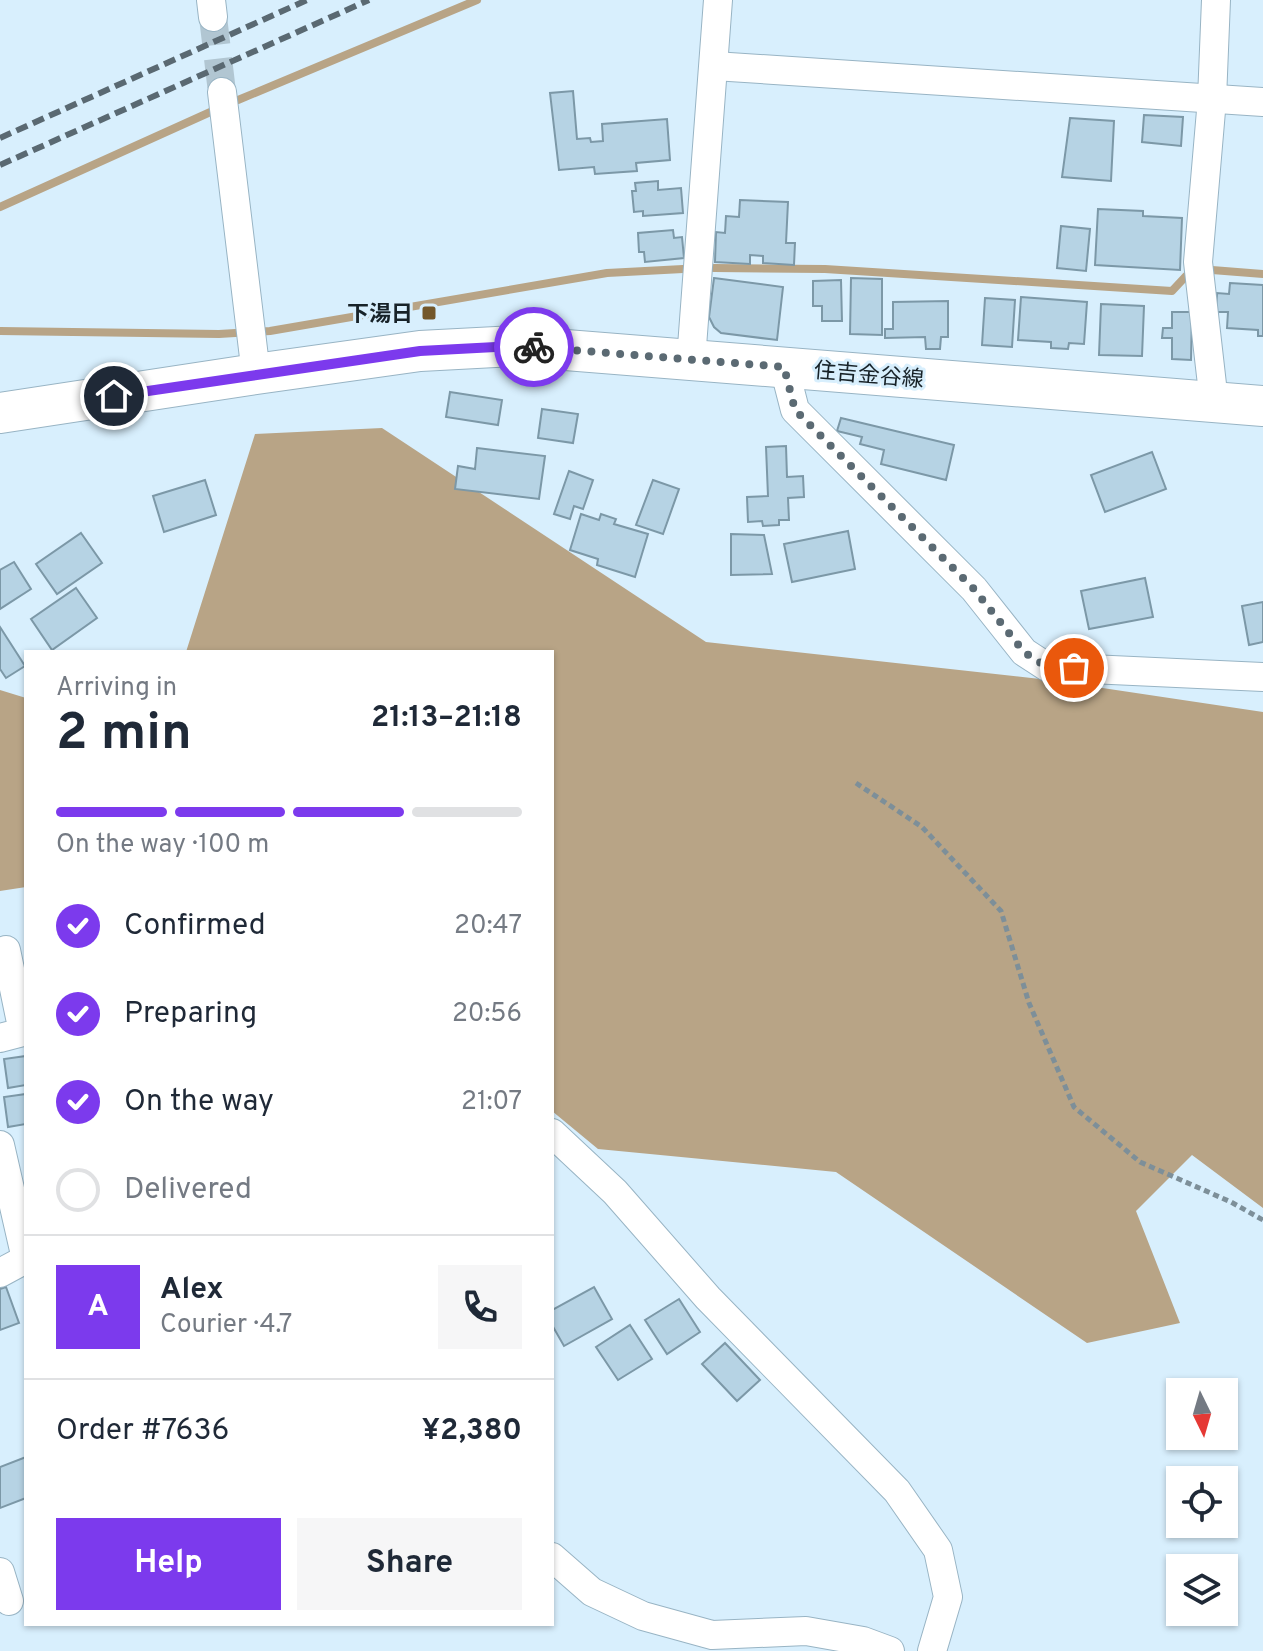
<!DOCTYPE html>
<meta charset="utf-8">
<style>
:root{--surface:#fff;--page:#f6f6f7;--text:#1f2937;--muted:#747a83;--line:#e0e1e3;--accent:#7c3aed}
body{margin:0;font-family:Overpass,"Noto Sans JP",sans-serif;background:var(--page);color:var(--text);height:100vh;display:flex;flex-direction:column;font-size:30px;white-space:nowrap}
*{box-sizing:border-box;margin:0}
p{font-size:26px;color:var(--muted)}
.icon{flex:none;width:44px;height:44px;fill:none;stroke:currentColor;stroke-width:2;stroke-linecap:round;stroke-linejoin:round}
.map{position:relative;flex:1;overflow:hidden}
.panel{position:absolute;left:24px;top:650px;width:530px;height:976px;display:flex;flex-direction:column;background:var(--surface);border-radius:0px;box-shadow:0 2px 6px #0004}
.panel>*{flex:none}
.needle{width:52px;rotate:175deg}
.fabs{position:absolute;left:1166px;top:1378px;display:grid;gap:16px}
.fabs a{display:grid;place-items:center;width:72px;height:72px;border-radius:0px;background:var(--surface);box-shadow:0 2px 6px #0004;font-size:40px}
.pin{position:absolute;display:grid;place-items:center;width:68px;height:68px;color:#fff;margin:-34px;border:4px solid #fff;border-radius:50%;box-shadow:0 2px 8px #0007}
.courier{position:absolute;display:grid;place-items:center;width:80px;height:80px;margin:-40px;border:6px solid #7c3aed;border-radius:50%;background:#fff;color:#222;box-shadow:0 2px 10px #0007}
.headline em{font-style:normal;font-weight:700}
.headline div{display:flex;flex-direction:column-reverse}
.headline{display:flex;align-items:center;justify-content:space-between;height:136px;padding:0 32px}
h1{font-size:52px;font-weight:700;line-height:60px}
.bar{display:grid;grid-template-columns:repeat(4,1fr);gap:12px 8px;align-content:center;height:96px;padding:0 32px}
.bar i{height:10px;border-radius:6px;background:var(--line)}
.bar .selected{background:var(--accent)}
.bar p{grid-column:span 4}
.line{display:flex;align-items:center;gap:20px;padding:0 32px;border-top:2px solid var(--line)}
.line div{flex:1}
.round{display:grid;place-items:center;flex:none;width:84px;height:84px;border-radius:0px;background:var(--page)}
ol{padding:0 32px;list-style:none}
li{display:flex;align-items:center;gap:24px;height:88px}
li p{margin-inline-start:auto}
li .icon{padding:8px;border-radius:50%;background:var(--accent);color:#fff;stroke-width:4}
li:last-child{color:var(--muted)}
li i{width:44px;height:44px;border:4px solid var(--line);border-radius:50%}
.button{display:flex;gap:16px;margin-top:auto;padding:16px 32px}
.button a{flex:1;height:92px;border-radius:0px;background:var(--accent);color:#fff;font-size:32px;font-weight:700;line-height:92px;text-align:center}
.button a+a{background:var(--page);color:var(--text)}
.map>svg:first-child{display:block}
</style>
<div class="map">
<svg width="1263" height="1651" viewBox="0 0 1263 1651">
<rect width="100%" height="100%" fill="#d8effd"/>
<g fill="#b8a486">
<polygon points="382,428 706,642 1049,680 1263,712 1263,1208 1192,1155 1136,1211 1180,1323 1087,1343 836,1172 598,1149 552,1111 552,652 186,652 255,434"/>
<polygon points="0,690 26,698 26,887 0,891"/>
</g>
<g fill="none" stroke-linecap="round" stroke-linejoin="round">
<g stroke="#b8a486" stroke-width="8">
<polyline points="238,100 477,0"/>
<polyline points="0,207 217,109"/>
<polyline points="714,268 825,269 1172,291 1186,276 1212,270 1263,274"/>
<polyline points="0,331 219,334 270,331 607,273 683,269"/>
</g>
</g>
<g fill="#b6d3e4" stroke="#7c98a7" stroke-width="2">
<polygon points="573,91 577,139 590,138 591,142 603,141 602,124 667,119 670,160 636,163 637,171 595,174 594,167 559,170 550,93"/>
<polygon points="1144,115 1183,117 1181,146 1142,142"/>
<polygon points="1070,118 1114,121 1111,181 1062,177"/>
<polygon points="658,181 658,190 681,188 683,213 643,216 643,211 634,212 632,191 636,191 635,183"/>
<polygon points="740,200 788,202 786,243 795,243 794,265 763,263 763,256 750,255 750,264 715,262 716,232 725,233 726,216 739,217"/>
<polygon points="1098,209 1143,211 1143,216 1182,218 1180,270 1095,265"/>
<polygon points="1061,226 1090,229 1086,271 1057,268"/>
<polygon points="673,230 674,238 682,237 684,258 645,262 644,252 639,252 638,233"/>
<polygon points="714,278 783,287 777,340 721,333 714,327 709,317"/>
<polygon points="851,278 882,279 882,335 850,334"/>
<polygon points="841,280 842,321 822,321 822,306 813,306 813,281"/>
<polygon points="1230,283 1263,285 1263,336 1258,336 1258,330 1227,328 1228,312 1216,312 1217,293 1229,294"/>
<polygon points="1021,297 1087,302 1084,344 1069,343 1068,349 1051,348 1051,342 1018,340"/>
<polygon points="985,298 1015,300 1012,347 982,345"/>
<polygon points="948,301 948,337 941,337 940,349 926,349 925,337 885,338 885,329 893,329 893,302"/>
<polygon points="1101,304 1144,306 1142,356 1099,355"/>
<polygon points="1172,312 1192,312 1191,360 1172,359 1172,338 1162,338 1163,328 1172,328"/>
<polygon points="450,392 502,400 498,425 446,417"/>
<polygon points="542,409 578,414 573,443 538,438"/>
<polygon points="841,418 954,445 946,480 881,464 884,450 860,444 862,437 837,431"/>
<polygon points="786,446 787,477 803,476 804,497 788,498 789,520 779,520 779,525 763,526 762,521 748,522 747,497 768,496 766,447"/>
<polygon points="477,448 545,456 539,499 455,489 458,466 475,469"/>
<polygon points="1152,452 1166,489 1105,512 1091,475"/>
<polygon points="569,471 593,480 583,509 574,506 570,519 554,514"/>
<polygon points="205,480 216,515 164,532 153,496"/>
<polygon points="653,480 679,489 663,534 636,525"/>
<polygon points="581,514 599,520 601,514 616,519 614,524 648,534 635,577 597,565 598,559 570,550"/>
<polygon points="848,531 855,569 792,582 784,544"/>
<polygon points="81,533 102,563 57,594 36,564"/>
<polygon points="731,534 764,535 772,574 731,575"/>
<polygon points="14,562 31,589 0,609 0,570"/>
<polygon points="1145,578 1153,617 1089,629 1081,591"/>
<polygon points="76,588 97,618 52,650 31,619"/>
<polygon points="1263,602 1263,642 1249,645 1242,606"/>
<polygon points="0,627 25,666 6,678 0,669"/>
<polygon points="26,1056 26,1085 8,1088 4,1059"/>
<polygon points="26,1094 26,1124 8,1127 4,1097"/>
<polygon points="6,1287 19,1323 0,1330 0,1289"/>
<polygon points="594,1287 612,1319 564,1346 552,1325 552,1310"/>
<polygon points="679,1299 700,1332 667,1354 645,1320"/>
<polygon points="630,1325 652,1359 618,1380 596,1347"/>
<polygon points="725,1343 760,1380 737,1401 702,1364"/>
<polygon points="26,1457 26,1498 0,1508 0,1467"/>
</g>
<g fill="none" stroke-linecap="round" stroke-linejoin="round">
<polyline stroke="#b1c6d2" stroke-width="28" stroke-dasharray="28 14" stroke-linecap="butt" points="213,17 222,92"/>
<g stroke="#98b4c4" stroke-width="30">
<g id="street">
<polyline points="211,0 213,17"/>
<polyline points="714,66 1263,102"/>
<polyline points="222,92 256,374"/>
<polyline points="691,360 718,0"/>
<polyline points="784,367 795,410 974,589 1024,652 1047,667 1263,677"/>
<polyline points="1214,402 1198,262 1212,99 1216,0"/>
<polyline points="0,1038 23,1032 6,950"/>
<polyline points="552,1133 615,1192 708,1298 897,1491 938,1550 948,1597 932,1651"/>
<polyline points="0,1145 26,1259"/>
<polyline points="0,1273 26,1259"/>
<polyline points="552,1557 592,1592 643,1616 712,1635 806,1631 863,1641 890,1651"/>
<polyline points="0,1572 9,1601"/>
</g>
</g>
<g stroke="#98b4c4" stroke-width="42">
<polyline id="secondary" points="0,413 256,374 420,351 516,346 1263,406"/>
</g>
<polyline stroke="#7d8f99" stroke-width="5" stroke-dasharray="6 4" stroke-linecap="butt" points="856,783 922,827 1001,911 1029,1003 1074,1107 1140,1162 1231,1202 1263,1220"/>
<use href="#street" stroke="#fff" stroke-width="28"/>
<use href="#secondary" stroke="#fff" stroke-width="40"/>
<g stroke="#5a6972" stroke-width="6" stroke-dasharray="12 6" stroke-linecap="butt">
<polyline points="0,138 307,0"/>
<polyline points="0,165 369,0"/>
</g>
</g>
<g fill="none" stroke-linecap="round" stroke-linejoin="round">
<polyline stroke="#5b6a73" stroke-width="8" stroke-dasharray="0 14.4" points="534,347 784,367 795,410 974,589 1024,652 1047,667 1074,668"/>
<polyline stroke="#7c3aed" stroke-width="10" points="114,396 420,351 516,346 534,347"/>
</g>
<rect fill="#73572a" stroke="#d8effd" stroke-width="3" x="421" y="305" width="16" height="16" rx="4"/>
<g text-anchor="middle" stroke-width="6" stroke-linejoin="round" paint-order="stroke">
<g font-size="22" font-weight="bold" fill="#172228" stroke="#d8effd" text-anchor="end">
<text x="413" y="321">下湯日</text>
</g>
<g font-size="22" fill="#172228" stroke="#d8effd">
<text transform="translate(869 374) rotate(5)" y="8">住吉金谷線</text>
</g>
</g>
</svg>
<div class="fabs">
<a><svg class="needle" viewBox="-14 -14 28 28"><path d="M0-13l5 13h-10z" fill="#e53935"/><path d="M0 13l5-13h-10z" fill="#747a83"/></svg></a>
<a><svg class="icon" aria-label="locate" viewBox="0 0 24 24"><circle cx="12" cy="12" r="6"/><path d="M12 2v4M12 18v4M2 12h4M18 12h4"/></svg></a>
<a><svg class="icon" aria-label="layers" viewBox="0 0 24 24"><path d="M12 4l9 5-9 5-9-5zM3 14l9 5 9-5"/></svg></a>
</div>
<div class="pin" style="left:1074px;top:668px;background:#ea580c"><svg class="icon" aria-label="bag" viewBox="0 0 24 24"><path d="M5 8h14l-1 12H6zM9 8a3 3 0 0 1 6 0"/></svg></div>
<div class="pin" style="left:114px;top:396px;background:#1f2937"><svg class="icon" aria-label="home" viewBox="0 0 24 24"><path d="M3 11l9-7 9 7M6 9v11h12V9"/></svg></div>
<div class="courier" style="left:534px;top:347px"><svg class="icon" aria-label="bike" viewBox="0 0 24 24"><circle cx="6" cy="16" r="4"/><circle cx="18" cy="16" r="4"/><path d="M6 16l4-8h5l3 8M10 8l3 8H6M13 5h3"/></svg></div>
<section class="panel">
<div class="headline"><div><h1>2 min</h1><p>Arriving in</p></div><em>21:13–21:18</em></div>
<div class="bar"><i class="selected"></i><i class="selected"></i><i class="selected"></i><i></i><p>On the way · 100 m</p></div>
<ol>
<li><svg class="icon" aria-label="check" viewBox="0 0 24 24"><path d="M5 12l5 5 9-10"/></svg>Confirmed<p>20:47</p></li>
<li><svg class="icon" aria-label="check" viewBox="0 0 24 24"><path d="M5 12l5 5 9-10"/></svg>Preparing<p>20:56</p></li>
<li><svg class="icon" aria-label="check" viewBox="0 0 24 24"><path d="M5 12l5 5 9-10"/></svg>On the way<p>21:07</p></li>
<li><i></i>Delivered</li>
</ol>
<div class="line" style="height:144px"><b class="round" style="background:var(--accent);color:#fff">A</b><div><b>Alex</b><p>Courier · 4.7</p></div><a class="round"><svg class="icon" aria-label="phone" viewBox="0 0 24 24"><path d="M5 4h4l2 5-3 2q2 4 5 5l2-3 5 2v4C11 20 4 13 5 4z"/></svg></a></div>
<div class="line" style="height:104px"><div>Order #7636</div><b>¥2,380</b></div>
<div class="button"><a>Help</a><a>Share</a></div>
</section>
</div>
